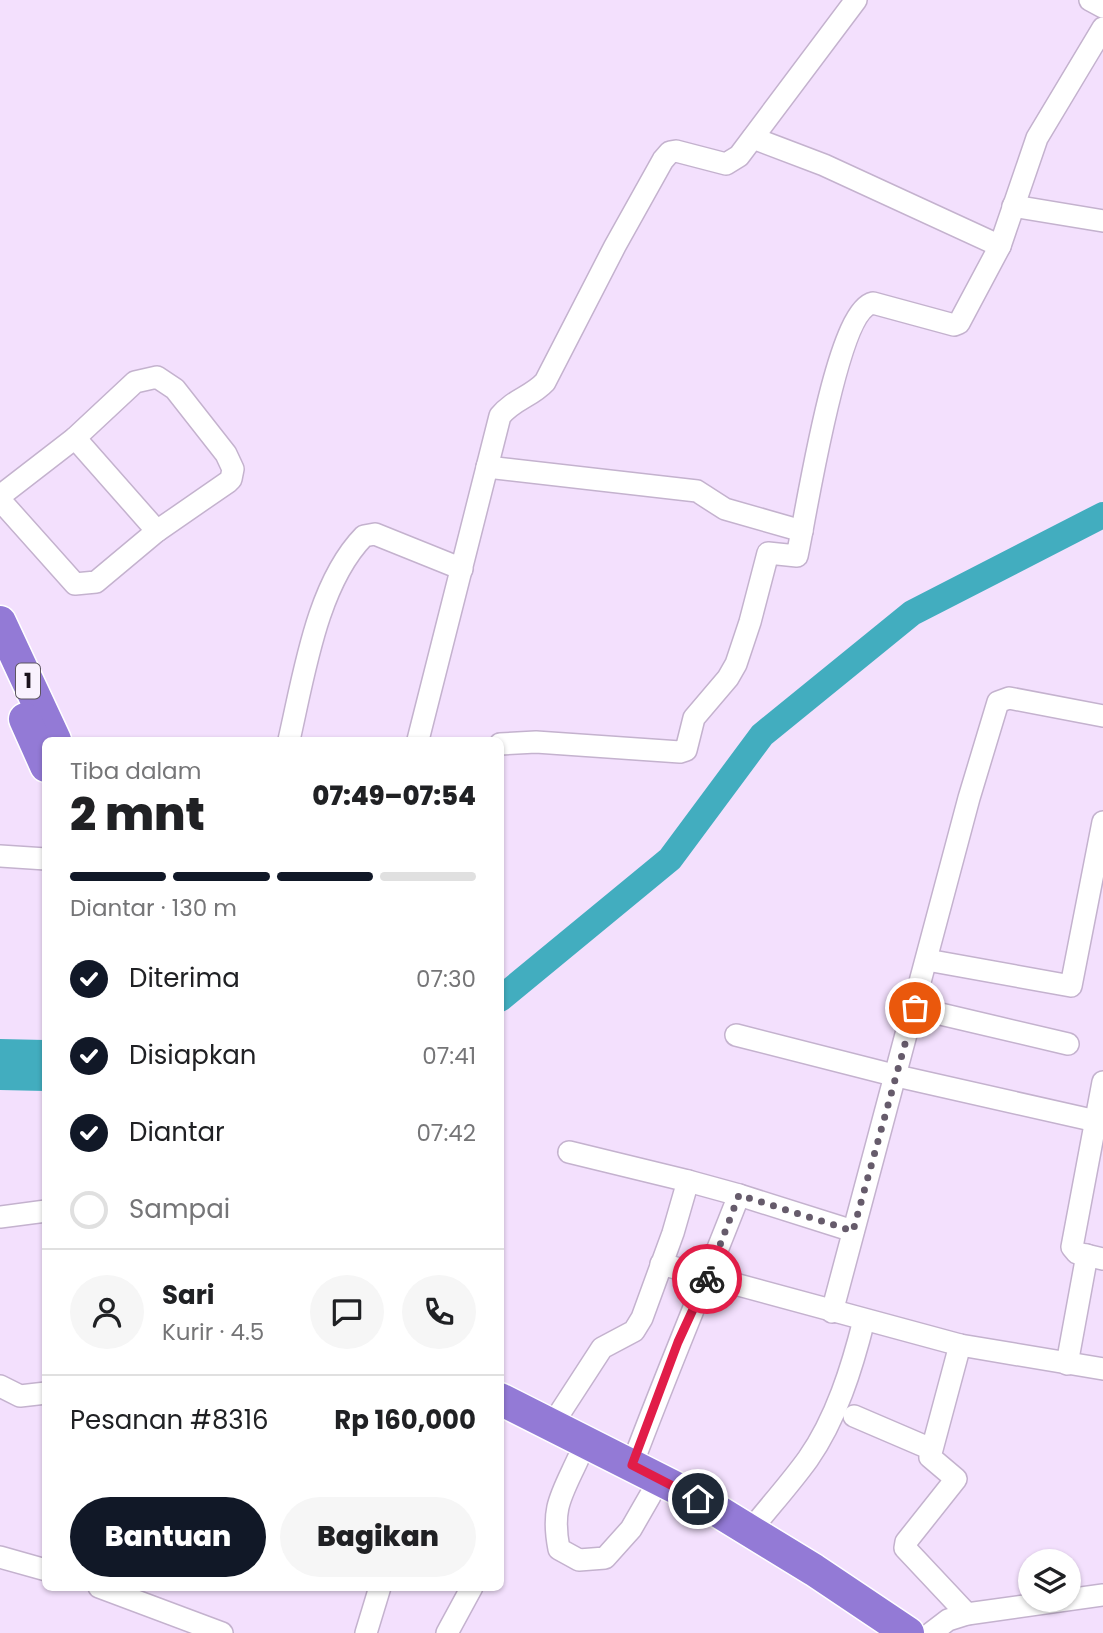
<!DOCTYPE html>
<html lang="id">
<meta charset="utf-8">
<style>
:root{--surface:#fff;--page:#f6f6f6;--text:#202124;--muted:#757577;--line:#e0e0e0;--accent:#111827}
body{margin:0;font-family:Poppins,sans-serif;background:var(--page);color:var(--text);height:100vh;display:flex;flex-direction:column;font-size:26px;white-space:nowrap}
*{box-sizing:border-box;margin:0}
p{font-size:23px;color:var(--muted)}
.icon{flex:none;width:38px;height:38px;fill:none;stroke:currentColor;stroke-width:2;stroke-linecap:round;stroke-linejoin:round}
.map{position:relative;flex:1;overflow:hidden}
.side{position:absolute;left:42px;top:737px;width:462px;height:854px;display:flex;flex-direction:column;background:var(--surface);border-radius:10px;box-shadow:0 2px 5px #0004}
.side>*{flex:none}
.buttons{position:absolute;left:1018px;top:1549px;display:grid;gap:14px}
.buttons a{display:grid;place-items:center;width:63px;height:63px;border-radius:50%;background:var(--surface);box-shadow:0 2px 5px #0004;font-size:35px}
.pin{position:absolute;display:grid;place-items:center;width:60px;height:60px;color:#fff;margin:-30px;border:4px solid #fff;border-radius:50%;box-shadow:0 2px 7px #0007}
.courier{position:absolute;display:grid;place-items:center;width:70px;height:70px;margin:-35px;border:5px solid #e11d48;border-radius:50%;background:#fff;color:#222;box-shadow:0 2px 9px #0007}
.summary em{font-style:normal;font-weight:800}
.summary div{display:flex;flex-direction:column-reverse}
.summary{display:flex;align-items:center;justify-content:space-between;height:119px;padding:0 28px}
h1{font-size:46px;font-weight:800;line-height:52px}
.bar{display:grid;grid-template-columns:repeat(4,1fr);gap:10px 7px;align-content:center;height:84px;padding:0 28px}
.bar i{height:9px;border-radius:5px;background:var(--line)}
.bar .current{background:var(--accent)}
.bar p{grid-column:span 4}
.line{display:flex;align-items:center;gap:18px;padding:0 28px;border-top:2px solid var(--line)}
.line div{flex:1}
.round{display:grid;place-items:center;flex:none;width:74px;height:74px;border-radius:37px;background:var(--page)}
ol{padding:0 28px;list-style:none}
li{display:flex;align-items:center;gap:21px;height:77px}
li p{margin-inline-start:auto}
li .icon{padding:7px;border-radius:50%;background:var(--accent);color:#fff;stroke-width:4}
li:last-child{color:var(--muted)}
li i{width:38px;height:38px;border:4px solid var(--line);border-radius:50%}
.primary-button{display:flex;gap:14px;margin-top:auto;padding:14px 28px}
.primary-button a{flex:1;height:80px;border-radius:42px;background:var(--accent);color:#fff;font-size:28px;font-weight:800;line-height:80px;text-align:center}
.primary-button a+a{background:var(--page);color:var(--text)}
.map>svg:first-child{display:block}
</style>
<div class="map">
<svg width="1103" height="1633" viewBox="0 0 1103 1633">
<rect width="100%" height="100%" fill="#f3e0fd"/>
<polygon fill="#42adbf" points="0,1039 45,1040 45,1091 0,1090"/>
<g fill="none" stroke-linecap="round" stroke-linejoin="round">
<polyline stroke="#42adbf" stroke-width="26" points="500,999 670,859 762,735 912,613 1103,515"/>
<g stroke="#c4b2ce" stroke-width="24">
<g id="minor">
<polyline points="1090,0 1103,7"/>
<polyline points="753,138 824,165 1000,246"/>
<polyline points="1013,206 1103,221"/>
<polyline points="75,438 157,531"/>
<polyline points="487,467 697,491 725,509 802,531"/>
<polyline points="0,496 75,438 135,382 157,377 175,389 226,454 233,469 231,479 228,482 157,531 96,582 75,584 0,500"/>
<path d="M289,740c15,-65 28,-156 75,-204l11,-2 87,35"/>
<path d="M418,740l82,-324c14,-17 31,-19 45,-34l70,-136 48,-86 7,-8 6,-1 50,13 13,-8 117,-156"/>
<path d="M500,744l36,-2 144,10 6,-2 8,-32 34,-40 8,-14 14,-42 18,-69 29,3c9,-40 39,-245 76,-253l81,22 5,-2 41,-77 37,-108 66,-110"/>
<polyline points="0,856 46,859"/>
<polyline points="927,960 1071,986 1103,822"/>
<polyline points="915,1008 1068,1044"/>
<polyline points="736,1035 897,1076 1096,1121"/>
<polyline points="1103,1082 1072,1247 1077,1253 1103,1259"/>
<polyline points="569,1152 688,1181"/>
<polyline points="0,1217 46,1211"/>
<polyline points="661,1264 960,1345 1103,1369"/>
<polyline points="832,1312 969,798 998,702 1009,698 1103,716"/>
<polyline points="960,1345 930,1457 956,1479 906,1542 905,1548 967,1614"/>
<polyline points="1067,1364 1087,1255"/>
<polyline points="0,1386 20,1396 46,1393"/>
<polyline points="854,1416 931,1449"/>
<polyline points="552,1425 602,1348 634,1331 642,1318 673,1233 688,1181 739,1195 853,1231"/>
<path d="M578,1459c-17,37 -27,49 -19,90l20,11 26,-2 26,-29 19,-33"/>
<path d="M632,1465c34,-91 72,-180 107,-270"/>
<path d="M750,1531c19,-24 40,-47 58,-72 28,-40 44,-91 56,-139"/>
<polyline points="0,1557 46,1570"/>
<polyline points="99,1587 222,1633"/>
<polyline points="366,1633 380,1587"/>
<polyline points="447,1633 472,1587"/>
<polyline points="931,1633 948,1620 967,1614 1103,1595"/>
</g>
</g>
<g stroke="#fff" stroke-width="35">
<g id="highway">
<polyline points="0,622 55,740"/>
<polyline points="25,719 46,766"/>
<polyline points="500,1399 698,1499 814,1570 908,1633"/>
</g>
</g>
<use href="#minor" stroke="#fff" stroke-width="21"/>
<use href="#highway" stroke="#937ad6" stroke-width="32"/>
</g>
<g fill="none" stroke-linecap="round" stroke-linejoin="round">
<polyline stroke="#665b6b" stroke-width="7" stroke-dasharray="0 12.6" points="707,1279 739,1195 853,1231 915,1008"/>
<polyline stroke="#e11d48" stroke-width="9" points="698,1499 632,1465 678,1342 707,1279"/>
</g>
<g text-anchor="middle" stroke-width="5" stroke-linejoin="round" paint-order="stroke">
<rect fill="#f9f2fe" stroke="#5d5660" stroke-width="2" x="16" y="663.5" width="24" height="35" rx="5"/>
<g font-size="21" font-weight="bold" fill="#1a131d">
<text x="28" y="688">1</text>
</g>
</g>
</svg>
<div class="buttons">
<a><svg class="icon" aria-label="layers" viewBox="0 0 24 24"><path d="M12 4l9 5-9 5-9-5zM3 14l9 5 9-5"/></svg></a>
</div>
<div class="pin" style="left:915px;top:1008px;background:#ea580c"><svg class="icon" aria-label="bag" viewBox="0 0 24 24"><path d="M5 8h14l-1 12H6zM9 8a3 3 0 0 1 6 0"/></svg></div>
<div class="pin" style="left:698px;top:1499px;background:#1f2937"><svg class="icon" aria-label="home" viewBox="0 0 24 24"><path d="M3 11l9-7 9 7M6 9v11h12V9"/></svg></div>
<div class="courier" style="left:707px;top:1279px"><svg class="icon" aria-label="bike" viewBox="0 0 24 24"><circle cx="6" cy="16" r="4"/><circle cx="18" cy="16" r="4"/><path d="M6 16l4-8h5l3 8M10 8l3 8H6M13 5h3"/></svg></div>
<section class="side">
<div class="summary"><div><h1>2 mnt</h1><p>Tiba dalam</p></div><em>07:49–07:54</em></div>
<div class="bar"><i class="current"></i><i class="current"></i><i class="current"></i><i></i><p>Diantar · 130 m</p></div>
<ol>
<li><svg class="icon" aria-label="check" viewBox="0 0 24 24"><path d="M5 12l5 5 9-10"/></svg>Diterima<p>07:30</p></li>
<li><svg class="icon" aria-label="check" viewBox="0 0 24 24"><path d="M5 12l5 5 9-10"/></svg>Disiapkan<p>07:41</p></li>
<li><svg class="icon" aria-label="check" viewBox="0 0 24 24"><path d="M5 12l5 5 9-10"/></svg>Diantar<p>07:42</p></li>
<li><i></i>Sampai</li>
</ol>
<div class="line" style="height:126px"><a class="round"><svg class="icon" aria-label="person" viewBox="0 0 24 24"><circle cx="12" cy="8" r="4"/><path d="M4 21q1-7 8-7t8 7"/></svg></a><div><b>Sari</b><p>Kurir · 4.5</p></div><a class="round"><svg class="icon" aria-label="chat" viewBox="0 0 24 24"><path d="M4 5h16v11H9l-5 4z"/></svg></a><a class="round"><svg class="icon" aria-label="phone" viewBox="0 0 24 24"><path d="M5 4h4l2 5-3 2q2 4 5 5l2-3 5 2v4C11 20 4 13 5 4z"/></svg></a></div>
<div class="line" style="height:91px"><div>Pesanan #8316</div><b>Rp 160,000</b></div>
<div class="primary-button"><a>Bantuan</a><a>Bagikan</a></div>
</section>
</div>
